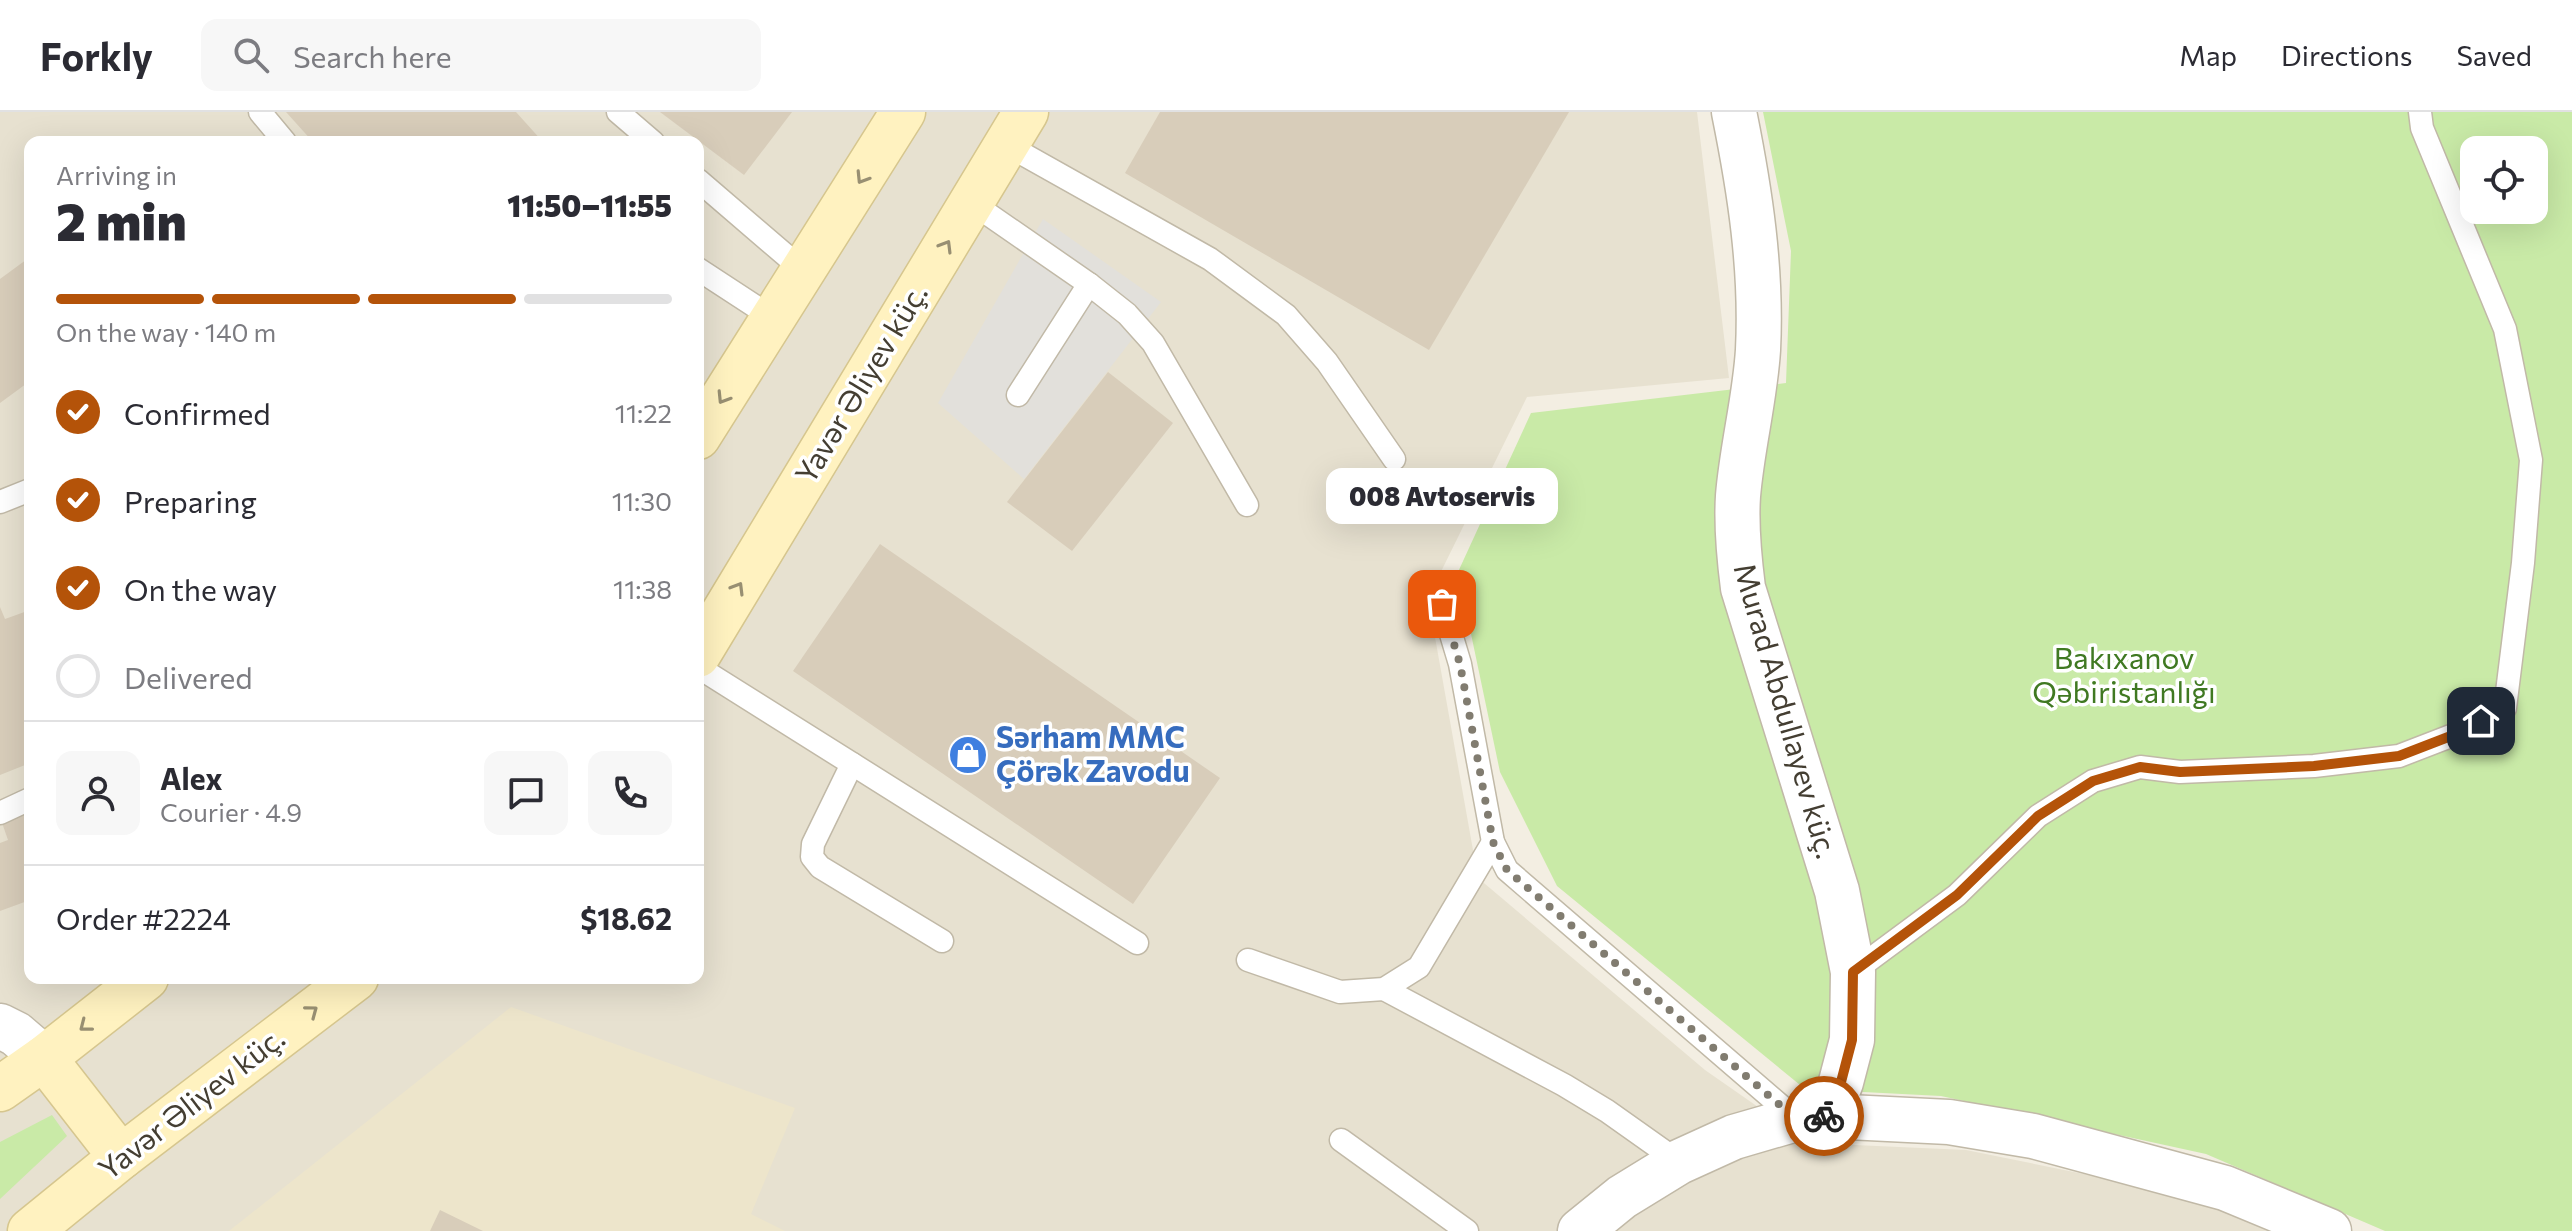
<!DOCTYPE html>
<meta charset="utf-8">
<style>
:root{--surface:#fff;--page:#f7f7f7;--text:#2b2b33;--muted:#7c7c81;--line:#e1e1e2;--accent:#b45309}
body{margin:0;font-family:Commissioner,sans-serif;background:var(--page);color:var(--text);height:100vh;display:flex;flex-direction:column;font-size:30px;white-space:nowrap}
*{box-sizing:border-box;margin:0}
p{font-size:26px;color:var(--muted)}
.icon{flex:none;width:44px;height:44px;fill:none;stroke:currentColor;stroke-width:2;stroke-linecap:round;stroke-linejoin:round}
.map{position:relative;flex:1;overflow:hidden}
.panel{position:absolute;left:24px;top:24px;width:680px;height:848px;display:flex;flex-direction:column;background:var(--surface);border-radius:16px;box-shadow:0 8px 32px #0002}
.panel>*{flex:none}
.buttons{position:absolute;left:2460px;top:24px;display:grid;gap:16px}
.buttons a{display:grid;place-items:center;width:88px;height:88px;border-radius:16px;background:var(--surface);box-shadow:0 8px 32px #0002;font-size:40px}
.pin{position:absolute;display:grid;place-items:center;width:68px;height:68px;color:#fff;margin:-34px;border-radius:16px;box-shadow:0 4px 12px #0006}
.courier{position:absolute;display:grid;place-items:center;width:80px;height:80px;margin:-40px;border:6px solid #b45309;border-radius:50%;background:#fff;color:#222;box-shadow:0 2px 10px #0007}
.bubble{position:absolute;height:56px;border-radius:16px;background:var(--surface);box-shadow:0 8px 32px #0002;font-size:26px;font-weight:800;line-height:56px;text-align:center}
.summary em{font-style:normal;font-weight:800}
.summary div{display:flex;flex-direction:column-reverse}
.summary{display:flex;align-items:center;justify-content:space-between;height:136px;padding:0 32px}
h1{font-size:52px;font-weight:800;line-height:60px}
.bar{display:grid;grid-template-columns:repeat(4,1fr);gap:12px 8px;align-content:center;height:96px;padding:0 32px}
.bar i{height:10px;border-radius:6px;background:var(--line)}
.bar .selected{background:var(--accent)}
.bar p{grid-column:span 4}
.line{display:flex;align-items:center;gap:20px;padding:0 32px;border-top:2px solid var(--line)}
.line div{flex:1}
.round{display:grid;place-items:center;flex:none;width:84px;height:84px;border-radius:16px;background:var(--page)}
ol{padding:0 32px;list-style:none}
li{display:flex;align-items:center;gap:24px;height:88px}
li p{margin-inline-start:auto}
li .icon{padding:8px;border-radius:50%;background:var(--accent);color:#fff;stroke-width:4}
li:last-child{color:var(--muted)}
li i{width:44px;height:44px;border:4px solid var(--line);border-radius:50%}
header{display:flex;align-items:center;gap:48px;box-sizing:border-box;height:112px;padding:0 40px;background:var(--surface);border-bottom:2px solid var(--line)}
header strong{font-size:38px}
nav{display:flex;gap:44px;margin-inline-start:auto;font-size:28px}
.search{width:560px;height:72px;background:var(--page);display:flex;align-items:center;gap:20px;box-sizing:border-box;padding:0 28px;border-radius:16px;color:var(--muted);font-size:30px}
.map>svg:first-child{display:block}
</style>
<header>
<strong>Forkly</strong>
<div class="search"><svg class="icon" aria-label="search" viewBox="0 0 24 24"><circle cx="10" cy="10" r="6"/><path d="M15 15l6 6"/></svg>Search here</div>
<nav><a>Map</a><a>Directions</a><a>Saved</a></nav>
</header>
<div class="map">
<svg width="2572" height="1119" viewBox="0 0 2572 1119">
<rect width="100%" height="100%" fill="#f3eee2"/>
<path fill="#e7e1d0" fill-rule="evenodd" d="M0,0h1697l32,266 -202,19 -99,201 50,280 227,192 105,73 156,7 221,45 86,36h-2273zM30,30h668v836h-668z"/>
<polygon fill="#ede5cb" points="511,895 795,996 751,1102 785,1119 229,1119"/>
<g fill="#c9eaa7" fill-rule="evenodd">
<path d="M1763,0h809v1119h-187l-179,-77 -265,-58 -136,-7 -248,-203 -57,-114 -42,-200 73,-159 255,-30 5,-132zM2474,38h60v60h-60z"/>
<polygon points="52,1003 67,1024 0,1087 0,1030"/>
</g>
<polygon fill="#e2e0db" points="1043,107 1161,190 1024,367 938,291"/>
<g fill="#d8cdba">
<polygon points="286,0 516,0 543,30 313,30"/>
<polygon points="660,0 792,0 744,63"/>
<polygon points="1160,0 1569,0 1429,238 1125,61"/>
<polygon points="30,145 30,269 0,291 0,167"/>
<polygon points="1108,260 1173,311 1072,439 1007,390"/>
<polygon points="880,432 1220,666 1133,792 793,559"/>
<polygon points="0,495 5,507 30,498 30,651 0,663"/>
<polygon points="30,692 30,788 0,799 0,731 8,728 0,705"/>
<polygon points="440,1098 483,1119 430,1119"/>
</g>
<g fill="none" stroke-linecap="round" stroke-linejoin="round">
<g stroke="#c1b9a7" stroke-width="25">
<g id="service">
<polyline points="260,0 285,30"/>
<polyline points="618,0 653,30"/>
<polyline points="1007,33 1210,147 1286,203 1327,250 1394,347"/>
<polyline points="698,68 804,159"/>
<polyline points="972,91 1089,172 1127,202 1153,231 1247,393"/>
<polyline points="698,157 773,206"/>
<polyline points="1018,283 1089,172"/>
<polyline points="0,390 30,378"/>
<polyline points="1442,492 1460,552 1493,730 1507,758 1796,1007"/>
<polyline points="698,555 1137,831"/>
<polyline points="852,652 813,732 812,745 820,755 942,829"/>
<polyline points="0,701 30,687"/>
<polyline points="1248,848 1340,880 1384,877 1419,855 1493,730"/>
<polyline points="1853,860 1957,783 2038,704 2093,669 2140,655 2180,660 2314,654 2399,644 2456,622 2505,596 2523,451 2531,348 2505,217 2422,16 2420,0"/>
<polyline points="1384,877 1564,973 1607,999 1679,1050"/>
<polyline points="1341,1028 1467,1119"/>
</g>
</g>
<g stroke="#c1b9a7" stroke-width="47">
<g id="minor">
<path d="M1734,0c16,79 28,157 24,238 -3,49 -16,97 -20,146 -2,31 1,61 5,92l94,303 16,81 -1,68 -11,42 -13,34"/>
<polyline points="0,914 16,922 44,946"/>
<polyline points="1580,1119 1622,1085 1679,1050 1734,1025 1796,1007 1828,1004 1949,1010 2033,1024 2225,1076 2329,1119"/>
</g>
</g>
<g stroke="#d6c68e" stroke-width="47">
<g id="secondary">
<polyline points="698,325 903,0"/>
<polyline points="698,543 1026,0"/>
<polyline points="44,946 121,1045"/>
<polyline points="0,977 44,946 146,866"/>
<polyline points="30,1119 121,1045 356,866"/>
</g>
</g>
<use href="#service" stroke="#fff" stroke-width="22"/>
<use href="#minor" stroke="#fff" stroke-width="44"/>
<use href="#secondary" stroke="#fff2c0" stroke-width="44"/>
</g>
<defs><path id="oneway-chevron" d="M-2-3.5L2.5 0L-2 3.5" fill="none" stroke-width="1.6" stroke-linecap="round" stroke-linejoin="round" transform="scale(2)"/></defs>
<g stroke="#988f72">
<use href="#oneway-chevron" transform="translate(862 66) rotate(122)"/>
<use href="#oneway-chevron" transform="translate(946 134) rotate(-59)"/>
<use href="#oneway-chevron" transform="translate(723 286) rotate(122)"/>
<use href="#oneway-chevron" transform="translate(738 476) rotate(-59)"/>
<use href="#oneway-chevron" transform="translate(312 899) rotate(-37)"/>
<use href="#oneway-chevron" transform="translate(85 914) rotate(142)"/>
</g>
<g fill="none" stroke-linecap="round" stroke-linejoin="round">
<polyline stroke="#817c70" stroke-width="8" stroke-dasharray="0 14.4" points="1442,492 1460,552 1493,730 1507,758 1796,1007 1824,1004"/>
<polyline stroke="#b45309" stroke-width="10" points="1824,1004 1828,1004 1841,970 1852,928 1853,860 1957,783 2038,704 2093,669 2140,655 2180,660 2314,654 2399,644 2456,622 2481,609"/>
</g>
<defs>
<g id="shop-disc" transform="scale(2)"><circle r="9.5" fill="#3f7fe0" stroke="#fff"/><path d="M-5-2.5h2.3a2.7 3.5 0 0 1 5.4 0H5L5.5 6h-11ZM-1.5-2.5h3a1.5 2.3 0 0 0-3 0Z" fill="#fff"/></g>
</defs>
<g fill-rule="evenodd">
<use href="#shop-disc" x="968" y="643"/>
</g>
<g text-anchor="middle" stroke-width="7" stroke-linejoin="round" paint-order="stroke">
<g font-size="30" fill="#443e32" stroke="#fff">
<text transform="translate(862 272) rotate(-59)" y="10">Yavər Əliyev küç.</text>
<text transform="translate(1785 599) rotate(74)" y="10">Murad Abdullayev küç.</text>
<text transform="translate(192 992) rotate(-38)" y="10">Yavər Əliyev küç.</text>
</g>
<g font-size="30" fill="#407922" stroke="#fff">
<text x="2124" y="557">Bakıxanov<tspan x="2124" dy="34">Qəbiristanlığı</tspan></text>
</g>
<g font-size="30" font-weight="bold" fill="#366cbe" stroke="#fff" text-anchor="start">
<text x="996" y="636">Sərham MMC<tspan x="996" dy="34">Çörək Zavodu</tspan></text>
</g>
</g>
</svg>
<div class="buttons">
<a><svg class="icon" aria-label="locate" viewBox="0 0 24 24"><circle cx="12" cy="12" r="6"/><path d="M12 2v4M12 18v4M2 12h4M18 12h4"/></svg></a>
</div>
<div class="pin" style="left:1442px;top:492px;background:#ea580c"><svg class="icon" aria-label="bag" viewBox="0 0 24 24"><path d="M5 8h14l-1 12H6zM9 8a3 3 0 0 1 6 0"/></svg></div>
<div class="pin" style="left:2481px;top:609px;background:#1f2937"><svg class="icon" aria-label="home" viewBox="0 0 24 24"><path d="M3 11l9-7 9 7M6 9v11h12V9"/></svg></div>
<div class="courier" style="left:1824px;top:1004px"><svg class="icon" aria-label="bike" viewBox="0 0 24 24"><circle cx="6" cy="16" r="4"/><circle cx="18" cy="16" r="4"/><path d="M6 16l4-8h5l3 8M10 8l3 8H6M13 5h3"/></svg></div>
<div class="bubble" style="left:1326px;top:356px;width:232px">008 Avtoservis</div>
<section class="panel">
<div class="summary"><div><h1>2 min</h1><p>Arriving in</p></div><em>11:50–11:55</em></div>
<div class="bar"><i class="selected"></i><i class="selected"></i><i class="selected"></i><i></i><p>On the way · 140 m</p></div>
<ol>
<li><svg class="icon" aria-label="check" viewBox="0 0 24 24"><path d="M5 12l5 5 9-10"/></svg>Confirmed<p>11:22</p></li>
<li><svg class="icon" aria-label="check" viewBox="0 0 24 24"><path d="M5 12l5 5 9-10"/></svg>Preparing<p>11:30</p></li>
<li><svg class="icon" aria-label="check" viewBox="0 0 24 24"><path d="M5 12l5 5 9-10"/></svg>On the way<p>11:38</p></li>
<li><i></i>Delivered</li>
</ol>
<div class="line" style="height:144px"><a class="round"><svg class="icon" aria-label="person" viewBox="0 0 24 24"><circle cx="12" cy="8" r="4"/><path d="M4 21q1-7 8-7t8 7"/></svg></a><div><b>Alex</b><p>Courier · 4.9</p></div><a class="round"><svg class="icon" aria-label="chat" viewBox="0 0 24 24"><path d="M4 5h16v11H9l-5 4z"/></svg></a><a class="round"><svg class="icon" aria-label="phone" viewBox="0 0 24 24"><path d="M5 4h4l2 5-3 2q2 4 5 5l2-3 5 2v4C11 20 4 13 5 4z"/></svg></a></div>
<div class="line" style="height:104px"><div>Order #2224</div><b>$18.62</b></div>
</section>
</div>
